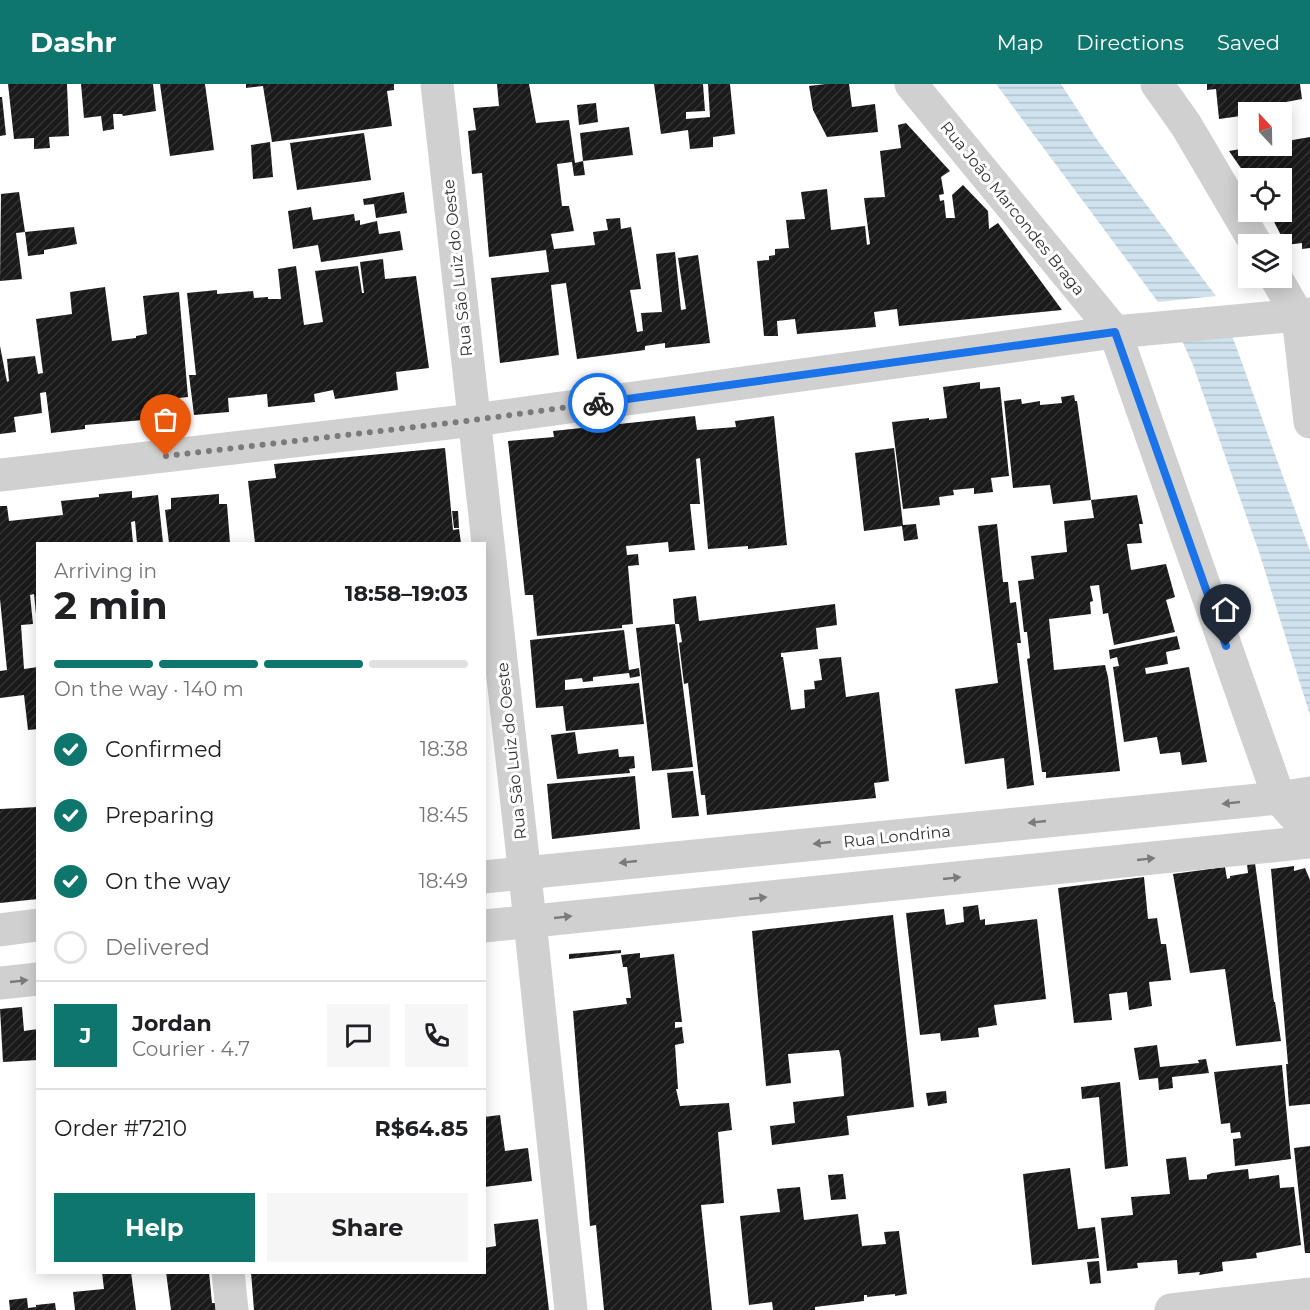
<!DOCTYPE html>
<meta charset="utf-8">
<style>
:root{--surface:#fff;--page:#f6f6f6;--text:#202124;--muted:#757577;--line:#e0e0e0;--accent:#0f766e}
body{margin:0;font-family:Montserrat,sans-serif;background:var(--page);color:var(--text);height:100vh;display:flex;flex-direction:column;font-size:22px;white-space:nowrap}
*{box-sizing:border-box;margin:0}
p{font-size:20px;color:var(--muted)}
.icon{flex:none;width:33px;height:33px;fill:none;stroke:currentColor;stroke-width:2;stroke-linecap:round;stroke-linejoin:round}
.map{position:relative;flex:1;overflow:hidden}
.details{position:absolute;left:36px;top:458px;width:450px;height:732px;display:flex;flex-direction:column;background:var(--surface);border-radius:0px;box-shadow:0 3px 15px #0003}
.details>*{flex:none}
.needle{width:39px;rotate:338deg}
.buttons{position:absolute;left:1238px;top:18px;display:grid;gap:12px}
.buttons a{display:grid;place-items:center;width:54px;height:54px;border-radius:0px;background:var(--surface);box-shadow:0 3px 15px #0003;font-size:30px}
.pin{position:absolute;display:grid;place-items:center;width:51px;height:51px;color:#fff;margin:-62px -26px;border-radius:50% 50% 50% 0;rotate:-45deg;box-shadow:0 0 6px #0007}
.pin .icon{rotate:45deg}
.courier{position:absolute;display:grid;place-items:center;width:60px;height:60px;margin:-30px;border:4px solid #1a73e8;border-radius:50%;background:#fff;color:#222;box-shadow:0 2px 8px #0007}
.overview em{font-style:normal;font-weight:700}
.overview div{display:flex;flex-direction:column-reverse}
.overview{display:flex;align-items:center;justify-content:space-between;height:102px;padding:0 18px}
h1{font-size:39px;font-weight:700;line-height:45px}
.bar{display:grid;grid-template-columns:repeat(4,1fr);gap:9px 6px;align-content:center;height:72px;padding:0 18px}
.bar i{height:8px;border-radius:4px;background:var(--line)}
.bar .current{background:var(--accent)}
.bar p{grid-column:span 4}
.line{display:flex;align-items:center;gap:15px;padding:0 18px;border-top:2px solid var(--line)}
.line div{flex:1}
.round{display:grid;place-items:center;flex:none;width:63px;height:63px;border-radius:0px;background:var(--page)}
ol{padding:0 18px;list-style:none}
li{display:flex;align-items:center;gap:18px;height:66px}
li p{margin-inline-start:auto}
li .icon{padding:6px;border-radius:50%;background:var(--accent);color:#fff;stroke-width:4}
li:last-child{color:var(--muted)}
li i{width:33px;height:33px;border:3px solid var(--line);border-radius:50%}
.cta{display:flex;gap:12px;margin-top:auto;padding:12px 18px}
.cta a{flex:1;height:69px;border-radius:0px;background:var(--accent);color:#fff;font-size:24px;font-weight:700;line-height:69px;text-align:center}
.cta a+a{background:var(--page);color:var(--text)}
header{display:flex;align-items:center;gap:36px;box-sizing:border-box;height:84px;padding:0 30px;background:var(--accent);color:#fff}
header strong{font-size:28px}
nav{display:flex;gap:33px;margin-inline-start:auto;font-size:21px}
.map>svg:first-child{display:block}
</style>
<header>
<strong>Dashr</strong>
<nav><a>Map</a><a>Directions</a><a>Saved</a></nav>
</header>
<div class="map">
<svg width="1310" height="1226" viewBox="0 0 1310 1226">
<defs>
<pattern id="water-rules" width="6" height="5" patternUnits="userSpaceOnUse" patternTransform="scale(1.5)"><rect width="6" height="5" fill="#cfe2ee"/><path d="M0 2.5h6" fill="none" stroke="#b2c2cd"/></pattern>
<pattern id="building-hatch" width="6" height="6" patternUnits="userSpaceOnUse" patternTransform="scale(1.5)"><rect width="6" height="6" fill="#1a1a1a"/><path d="M-1 1l2-2M0 6l6-6M5 7l2-2" fill="none" stroke="#333"/></pattern>
</defs>
<rect width="100%" height="100%" fill="#fff"/>
<g fill="url(#water-rules)">
<polygon points="996,0 1061,0 1098,57 1216,212 1158,218"/>
<polygon points="1229,243 1310,467 1310,631 1259,468 1193,281 1178,248"/>
</g>
<g fill="url(#building-hatch)">
<polygon points="8,0 67,0 69,52 49,53 50,64 34,65 34,54 14,55"/>
<polygon points="81,0 153,0 156,27 123,32 122,30 113,30 114,45 103,47 101,32 84,34"/>
<polygon points="160,0 205,0 214,66 170,72"/>
<polygon points="246,0 394,0 394,6 387,7 392,42 272,58 263,2 246,4"/>
<polygon points="497,0 529,0 536,39 569,36 575,79 583,77 585,91 574,92 572,78 557,80 562,122 569,122 574,147 551,150 554,165 595,161 593,148 608,146 606,135 620,134 621,145 631,143 641,205 630,206 637,248 643,247 641,229 662,228 656,170 675,168 681,226 686,225 678,174 698,171 710,259 665,264 665,259 645,262 645,266 577,275 566,199 551,201 559,271 500,279 491,194 549,188 546,166 489,173 482,89 472,90 468,47 476,46 473,24 499,22"/>
<polygon points="654,0 703,0 705,27 686,28 686,35 710,33 708,0 730,0 735,50 713,53 713,63 690,65 688,46 661,50"/>
<polygon points="826,0 849,0 852,23 875,20 878,48 827,53 813,26 809,2"/>
<polygon points="1207,0 1300,0 1302,15 1286,18 1288,39 1281,40 1281,28 1276,28 1276,27 1248,28 1248,31 1219,35 1216,5 1207,6"/>
<polygon points="0,13 2,13 6,51 0,52"/>
<polygon points="596,19 598,38 579,41 577,21"/>
<polygon points="906,39 950,87 941,93 944,110 939,111 940,117 944,116 946,134 955,134 952,111 963,101 988,127 989,145 998,139 1062,226 899,242 897,225 874,228 876,243 797,250 795,235 777,237 778,252 764,252 757,177 769,176 769,172 775,171 775,165 789,164 786,136 805,135 801,108 827,105 831,146 865,142 867,161 870,160 864,114 885,113 880,67 901,64 898,41"/>
<polygon points="629,43 633,71 583,77 580,49"/>
<polygon points="364,49 371,96 297,106 290,59"/>
<polygon points="1310,53 1310,164 1302,165 1302,159 1286,161 1269,128 1281,128 1281,94 1264,94 1263,87 1245,90 1229,67 1259,62 1281,62 1281,58"/>
<polygon points="270,58 273,93 253,95 251,61"/>
<polygon points="19,108 25,148 16,149 22,195 0,197 1,110"/>
<polygon points="404,108 407,129 376,134 374,120 364,121 363,115"/>
<polygon points="311,123 313,136 354,130 355,137 360,136 360,141 377,137 379,150 400,147 403,166 321,178 318,161 293,165 288,127"/>
<polygon points="74,143 77,160 44,166 44,170 28,172 25,148"/>
<polygon points="383,175 385,195 416,192 429,284 396,288 398,306 335,315 333,306 314,310 315,318 268,323 267,310 228,314 229,328 194,331 189,291 196,291 187,209 217,206 217,210 253,207 254,214 268,213 268,215 281,215 278,185 296,182 304,241 323,238 315,187 358,182 362,209 364,209 360,178"/>
<polygon points="105,203 112,257 136,254 136,252 147,250 143,212 179,208 188,313 153,317 155,335 85,341 85,345 51,349 46,308 40,309 42,329 14,333 16,348 0,350 0,262 7,298 9,297 7,275 35,272 38,290 43,289 36,235 72,230 70,208"/>
<polygon points="980,298 980,305 1000,303 1009,392 991,394 993,408 974,410 974,404 953,406 954,411 939,413 940,421 903,425 892,338 929,334 929,336 947,334 943,303"/>
<polygon points="1074,311 1075,317 1077,317 1091,416 1053,420 1050,401 1013,404 1004,317 1021,315 1022,320 1040,317 1040,321 1062,319 1061,313"/>
<polygon points="695,332 697,346 736,343 735,337 774,332 787,461 748,465 748,462 708,465 700,374 696,375 700,420 690,420 695,466 669,468 668,458 626,462 627,471 638,470 639,481 628,482 633,540 622,541 622,544 537,552 533,511 525,511 508,357 554,353 553,347"/>
<polygon points="445,364 453,446 459,445 461,459 255,459 248,397 276,394 274,380"/>
<polygon points="894,364 903,441 916,440 918,455 904,457 902,442 864,447 855,369"/>
<polygon points="132,407 132,414 158,411 163,459 137,459 135,437 131,438 133,459 38,459 38,530 36,530 34,510 30,511 33,540 21,541 24,585 38,583 38,645 28,646 24,611 0,614 0,587 7,586 0,515 0,422 7,422 9,437 63,431 61,417 99,413 99,410"/>
<polygon points="219,410 219,420 227,420 230,459 169,459 165,426 171,425 171,414"/>
<polygon points="1137,411 1143,440 1139,440 1142,459 1127,460 1131,486 1166,480 1175,513 1166,516 1175,548 1114,561 1108,529 1103,530 1099,501 1090,502 1093,517 1090,518 1091,530 1049,535 1054,586 1105,581 1108,593 1120,687 1046,694 1046,688 1042,688 1027,575 1030,574 1027,548 1024,548 1018,497 1034,495 1031,472 1067,468 1064,437 1094,434 1091,416"/>
<polygon points="452,427 458,427 459,444 454,444"/>
<polygon points="997,440 1003,498 1008,498 1010,519 1016,518 1021,559 1017,559 1034,701 1007,705 1004,674 965,680 955,605 998,599 978,442"/>
<polygon points="696,512 699,537 835,520 837,541 816,544 818,565 781,569 781,573 783,573 791,626 805,624 804,606 815,605 814,597 822,596 819,575 841,573 846,613 879,608 889,697 874,699 876,714 707,731 705,711 701,711 688,599 684,600 679,559 682,558 679,540 675,540 693,683 652,687 636,544 675,540 673,515"/>
<polygon points="624,546 629,586 639,584 640,592 630,594 629,589 593,593 593,597 583,598 582,594 565,596 565,606 639,599 644,640 566,647 563,622 536,624 530,556"/>
<polygon points="1177,552 1180,565 1166,568 1168,580 1145,584 1146,590 1189,583 1207,678 1182,681 1180,668 1160,670 1157,653 1124,658 1113,583 1119,582 1117,573 1110,575 1109,566"/>
<polygon points="575,648 578,670 618,665 619,673 634,672 635,684 629,685 630,689 557,695 551,651"/>
<polygon points="693,687 699,732 672,734 667,689"/>
<polygon points="635,692 640,745 552,755 547,700"/>
<polygon points="38,723 38,815 0,819 0,725"/>
<polygon points="1255,779 1274,918 1275,918 1281,957 1236,962 1225,885 1190,889 1173,790 1225,783 1227,795 1230,794 1230,792 1248,789 1247,780"/>
<polygon points="1294,782 1294,787 1305,784 1310,796 1310,1020 1289,1022 1286,980 1288,980 1271,785"/>
<polygon points="1144,793 1148,835 1157,834 1161,860 1166,860 1171,896 1149,898 1152,922 1129,926 1127,908 1109,910 1112,936 1074,939 1058,804"/>
<polygon points="978,821 980,836 985,835 985,841 1037,835 1046,915 994,921 997,941 978,944 979,953 941,957 940,949 920,951 906,829 944,825 946,841 964,838 963,823"/>
<polygon points="893,831 914,1023 847,1032 849,1051 772,1061 770,1042 795,1039 793,1018 844,1012 841,974 839,966 788,970 791,999 766,1002 752,847"/>
<polygon points="621,866 621,869 569,875 569,870"/>
<polygon points="640,869 640,874 674,870 682,938 675,938 675,944 682,943 684,959 675,961 678,1005 676,1005 680,1022 729,1019 732,1046 718,1048 724,1119 701,1121 712,1226 604,1226 596,1141 590,1142 573,927 627,920 626,914 631,914 627,883 623,883 621,871"/>
<polygon points="22,923 24,947 38,945 38,976 3,978 0,925"/>
<polygon points="1157,961 1160,983 1199,979 1198,976 1206,975 1209,989 1172,993 1173,1004 1159,1006 1158,994 1139,996 1134,964"/>
<polygon points="1282,981 1291,1075 1235,1082 1233,1055 1241,1054 1240,1048 1231,1049 1230,1039 1221,1040 1214,988"/>
<polygon points="1120,998 1128,1082 1105,1085 1099,1013 1082,1015 1081,1003"/>
<polygon points="946,1007 947,1019 928,1022 926,1009"/>
<polygon points="500,1031 505,1067 528,1064 532,1097 484,1103 484,1033"/>
<polygon points="1310,1062 1310,1169 1305,1169 1294,1064"/>
<polygon points="1186,1073 1189,1096 1207,1095 1207,1091 1212,1089 1248,1085 1249,1095 1279,1091 1280,1104 1294,1103 1301,1161 1256,1169 1257,1174 1222,1178 1223,1187 1199,1191 1200,1188 1178,1190 1177,1176 1137,1179 1138,1184 1107,1187 1101,1134 1133,1131 1131,1113 1170,1110 1166,1075"/>
<polygon points="1070,1084 1078,1145 1095,1143 1099,1174 1032,1181 1023,1090"/>
<polygon points="843,1090 846,1115 831,1116 828,1091"/>
<polygon points="800,1103 804,1136 858,1130 862,1162 886,1160 884,1148 899,1147 907,1210 895,1212 895,1210 867,1213 867,1211 864,1211 864,1217 815,1223 815,1226 773,1226 772,1218 749,1221 740,1132 780,1128 777,1105"/>
<polygon points="538,1135 549,1226 254,1226 251,1188 484,1188 484,1164 496,1162 494,1140"/>
<polygon points="1099,1177 1101,1199 1090,1200 1087,1178"/>
<polygon points="102,1188 131,1188 136,1226 75,1226 73,1208 104,1205"/>
<polygon points="166,1188 209,1188 212,1219 217,1219 218,1226 171,1226"/>
<polygon points="27,1214 28,1224 36,1223 36,1221 55,1219 56,1226 10,1226 9,1216"/>
</g>
<g fill="none" stroke-linecap="round" stroke-linejoin="round">
<g stroke="#d0d0d0" stroke-width="33">
<polyline points="437,0 530,837 571,1226"/>
<polyline points="911,0 1115,248 1279,714 1310,749"/>
<polyline points="1157,0 1186,41 1256,160"/>
<polyline points="1276,194 1298,232 1310,338"/>
<polyline points="0,391 474,336 1115,248 1310,230"/>
<polyline points="484,793 1279,714 1310,709"/>
<polyline points="484,842 1310,758"/>
<polyline points="0,846 38,841"/>
<polyline points="0,899 38,895"/>
<polyline points="228,1188 232,1226"/>
<polyline points="1171,1226 1310,1210"/>
</g>
</g>
<defs><path id="oneway-solid" d="M-6-.8H1V-3.2L6.5 0L1 3.2V.8H-6Z" transform="scale(1.5)"/></defs>
<g fill="#7a7a7a">
<use href="#oneway-solid" transform="translate(1231 719) rotate(174)"/>
<use href="#oneway-solid" transform="translate(1037 738) rotate(174)"/>
<use href="#oneway-solid" transform="translate(822 759) rotate(174)"/>
<use href="#oneway-solid" transform="translate(1146 775) rotate(-6)"/>
<use href="#oneway-solid" transform="translate(628 778) rotate(174)"/>
<use href="#oneway-solid" transform="translate(952 794) rotate(-6)"/>
<use href="#oneway-solid" transform="translate(758 814) rotate(-6)"/>
<use href="#oneway-solid" transform="translate(563 833) rotate(-6)"/>
<use href="#oneway-solid" transform="translate(19 897) rotate(-6)"/>
</g>
<g fill="none" stroke-linecap="round" stroke-linejoin="round">
<polyline stroke="#7a7a7a" stroke-width="6" stroke-dasharray="0 10.8" points="166,372 474,336 598,319"/>
<polyline stroke="#1a73e8" stroke-width="8" points="598,319 1115,248 1226,562"/>
</g>
<g text-anchor="middle" stroke-width="6" stroke-linejoin="round" paint-order="stroke">
<g font-size="16" fill="#333" stroke="#fff">
<text transform="translate(1013 124) rotate(51)" y="6">Rua João Marcondes Braga</text>
<text transform="translate(457 184) rotate(-96)" y="6">Rua São Luiz do Oeste</text>
<text transform="translate(511 667) rotate(-96)" y="6">Rua São Luiz do Oeste</text>
<text transform="translate(897 752) rotate(-6)" y="6">Rua Londrina</text>
</g>
</g>
</svg>
<div class="buttons">
<a><svg class="needle" viewBox="-14 -14 28 28"><path d="M0-13l5 13h-10z" fill="#e53935"/><path d="M0 13l5-13h-10z" fill="#757577"/></svg></a>
<a><svg class="icon" aria-label="locate" viewBox="0 0 24 24"><circle cx="12" cy="12" r="6"/><path d="M12 2v4M12 18v4M2 12h4M18 12h4"/></svg></a>
<a><svg class="icon" aria-label="layers" viewBox="0 0 24 24"><path d="M12 4l9 5-9 5-9-5zM3 14l9 5 9-5"/></svg></a>
</div>
<div class="pin" style="left:166px;top:372px;background:#ea580c"><svg class="icon" aria-label="bag" viewBox="0 0 24 24"><path d="M5 8h14l-1 12H6zM9 8a3 3 0 0 1 6 0"/></svg></div>
<div class="pin" style="left:1226px;top:562px;background:#1f2937"><svg class="icon" aria-label="home" viewBox="0 0 24 24"><path d="M3 11l9-7 9 7M6 9v11h12V9"/></svg></div>
<div class="courier" style="left:598px;top:319px"><svg class="icon" aria-label="bike" viewBox="0 0 24 24"><circle cx="6" cy="16" r="4"/><circle cx="18" cy="16" r="4"/><path d="M6 16l4-8h5l3 8M10 8l3 8H6M13 5h3"/></svg></div>
<section class="details">
<div class="overview"><div><h1>2 min</h1><p>Arriving in</p></div><em>18:58–19:03</em></div>
<div class="bar"><i class="current"></i><i class="current"></i><i class="current"></i><i></i><p>On the way · 140 m</p></div>
<ol>
<li><svg class="icon" aria-label="check" viewBox="0 0 24 24"><path d="M5 12l5 5 9-10"/></svg>Confirmed<p>18:38</p></li>
<li><svg class="icon" aria-label="check" viewBox="0 0 24 24"><path d="M5 12l5 5 9-10"/></svg>Preparing<p>18:45</p></li>
<li><svg class="icon" aria-label="check" viewBox="0 0 24 24"><path d="M5 12l5 5 9-10"/></svg>On the way<p>18:49</p></li>
<li><i></i>Delivered</li>
</ol>
<div class="line" style="height:108px"><b class="round" style="background:var(--accent);color:#fff">J</b><div><b>Jordan</b><p>Courier · 4.7</p></div><a class="round"><svg class="icon" aria-label="chat" viewBox="0 0 24 24"><path d="M4 5h16v11H9l-5 4z"/></svg></a><a class="round"><svg class="icon" aria-label="phone" viewBox="0 0 24 24"><path d="M5 4h4l2 5-3 2q2 4 5 5l2-3 5 2v4C11 20 4 13 5 4z"/></svg></a></div>
<div class="line" style="height:78px"><div>Order #7210</div><b>R$64.85</b></div>
<div class="cta"><a>Help</a><a>Share</a></div>
</section>
</div>
